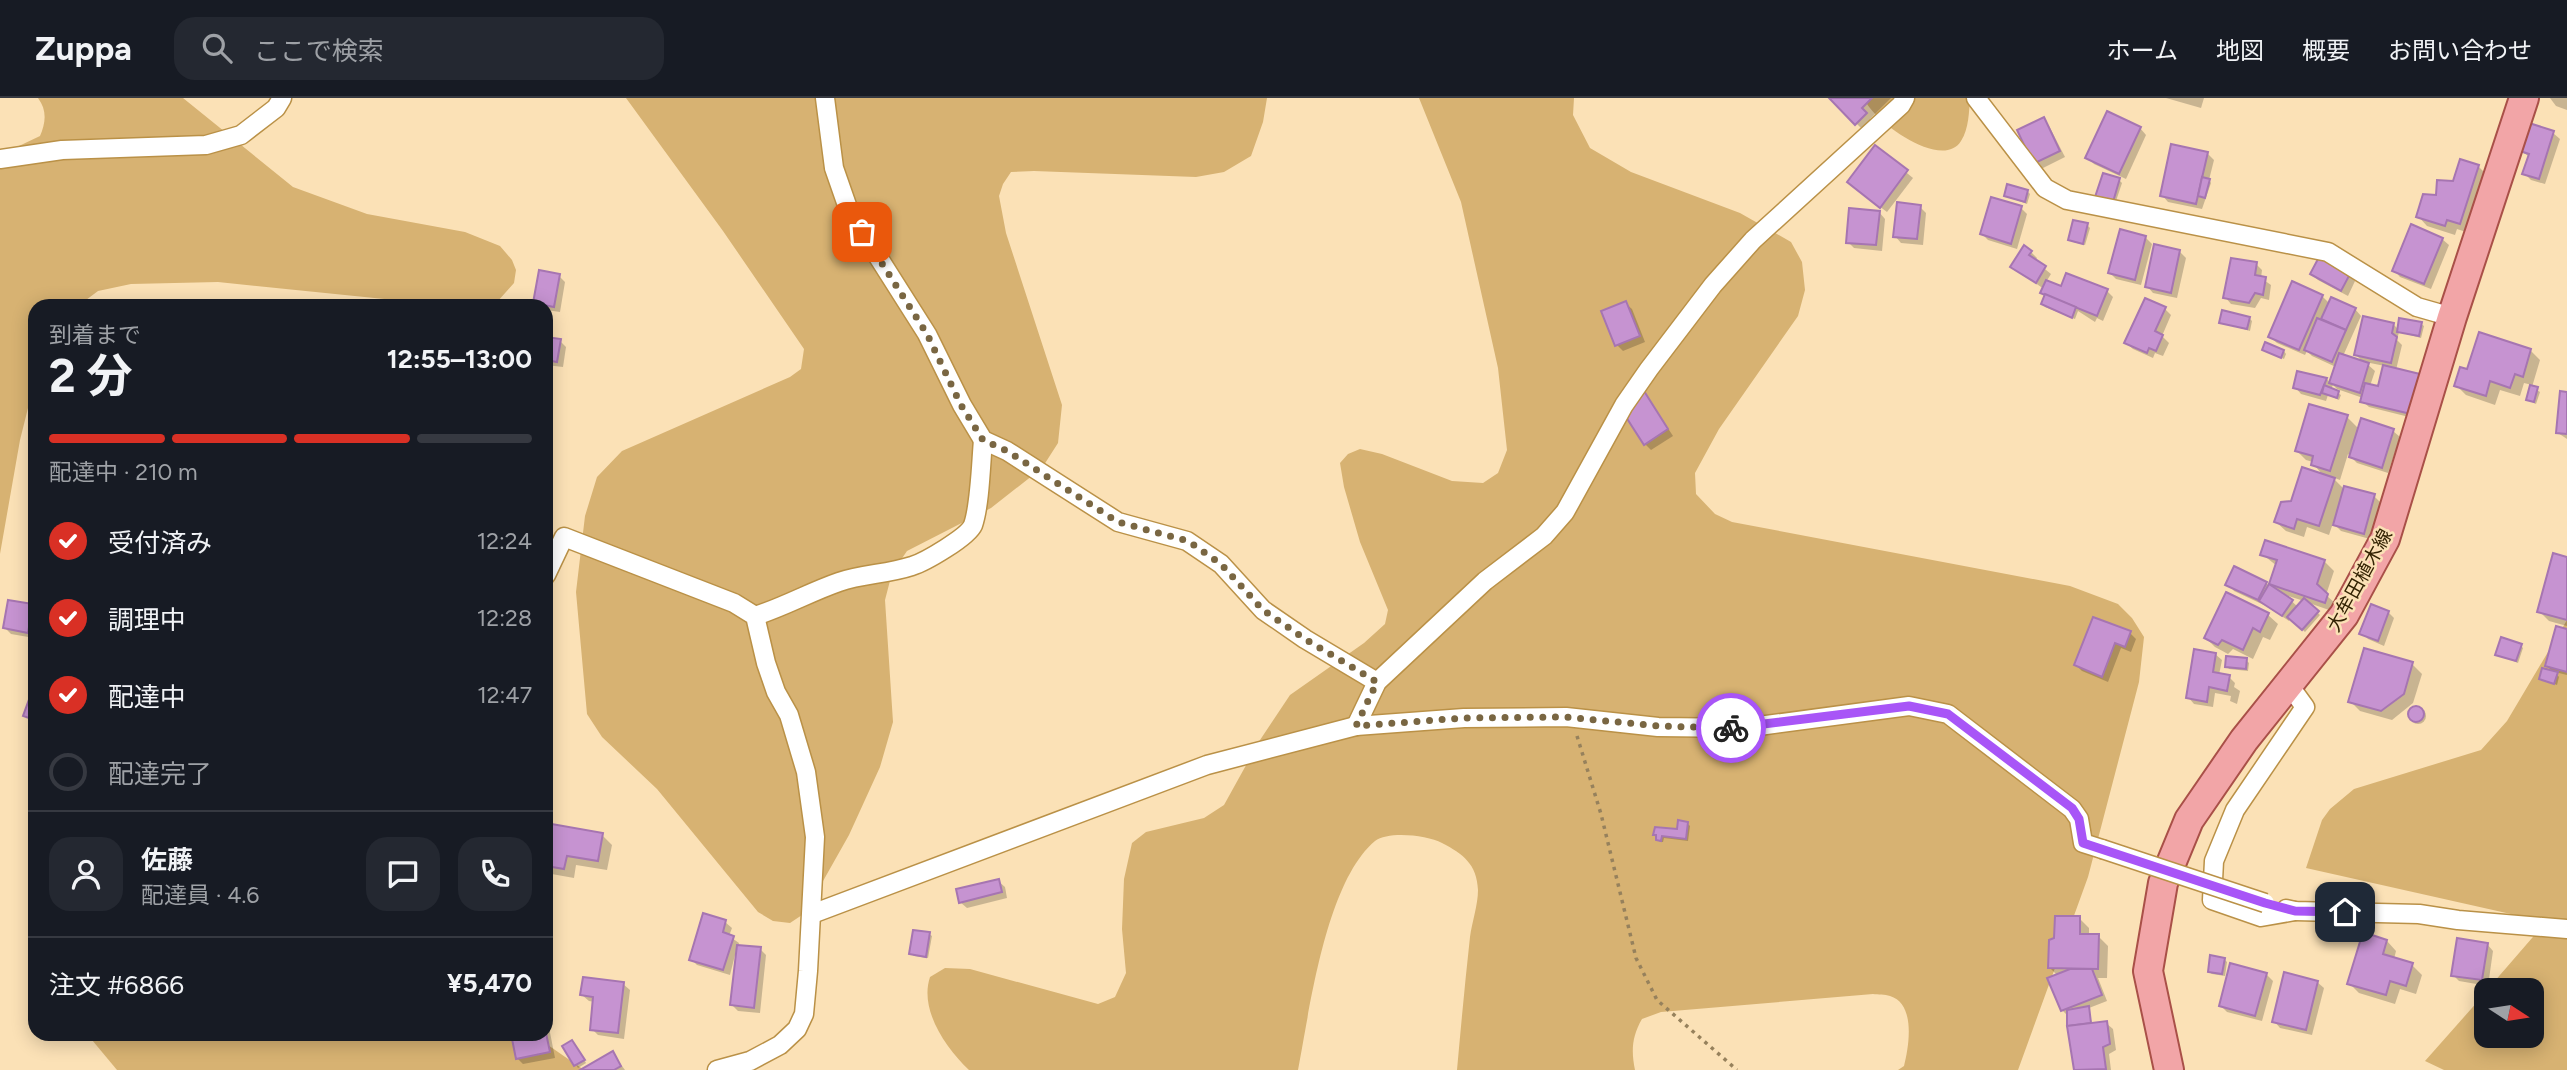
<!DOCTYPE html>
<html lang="ja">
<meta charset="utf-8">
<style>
:root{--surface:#171b24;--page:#242831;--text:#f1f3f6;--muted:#9ea1a6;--line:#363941;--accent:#d93025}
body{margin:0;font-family:Figtree,"Noto Sans JP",sans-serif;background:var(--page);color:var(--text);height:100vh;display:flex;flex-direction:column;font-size:26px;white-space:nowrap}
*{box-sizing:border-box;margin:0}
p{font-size:23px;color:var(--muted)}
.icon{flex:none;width:38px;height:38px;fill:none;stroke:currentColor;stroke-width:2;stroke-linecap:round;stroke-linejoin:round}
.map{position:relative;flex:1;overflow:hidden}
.sheet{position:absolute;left:28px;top:201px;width:525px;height:742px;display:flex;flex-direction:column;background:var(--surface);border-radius:21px;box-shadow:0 4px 18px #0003}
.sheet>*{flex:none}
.needle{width:46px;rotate:102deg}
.tools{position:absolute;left:2474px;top:880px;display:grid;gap:14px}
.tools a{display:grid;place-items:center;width:70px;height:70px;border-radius:14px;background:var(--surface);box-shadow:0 4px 18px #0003;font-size:35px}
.pin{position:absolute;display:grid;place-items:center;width:60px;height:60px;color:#fff;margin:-30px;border-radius:14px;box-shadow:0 4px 10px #0006}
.courier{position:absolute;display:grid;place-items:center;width:70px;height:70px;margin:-35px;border:5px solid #a855f7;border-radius:50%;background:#fff;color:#222;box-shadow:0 2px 9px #0007}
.headline em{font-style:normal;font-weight:700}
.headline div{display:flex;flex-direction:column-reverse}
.headline{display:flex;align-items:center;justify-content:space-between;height:119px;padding:0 21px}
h1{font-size:46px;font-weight:700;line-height:52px}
.bar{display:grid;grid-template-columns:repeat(4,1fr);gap:10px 7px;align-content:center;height:84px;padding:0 21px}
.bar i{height:9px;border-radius:5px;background:var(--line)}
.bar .current{background:var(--accent)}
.bar p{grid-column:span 4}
.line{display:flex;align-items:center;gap:18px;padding:0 21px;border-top:2px solid var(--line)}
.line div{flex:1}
.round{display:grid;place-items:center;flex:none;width:74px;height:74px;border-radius:21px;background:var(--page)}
ol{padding:0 21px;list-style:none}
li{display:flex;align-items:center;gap:21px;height:77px}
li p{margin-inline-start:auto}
li .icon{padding:7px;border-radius:50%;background:var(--accent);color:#fff;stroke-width:4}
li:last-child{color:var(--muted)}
li i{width:38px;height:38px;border:4px solid var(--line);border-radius:50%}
header{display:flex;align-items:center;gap:42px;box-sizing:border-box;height:98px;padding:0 35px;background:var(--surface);border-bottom:2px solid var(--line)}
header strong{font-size:33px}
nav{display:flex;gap:38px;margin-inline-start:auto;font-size:24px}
.search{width:490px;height:63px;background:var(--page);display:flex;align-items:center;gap:18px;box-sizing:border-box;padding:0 24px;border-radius:21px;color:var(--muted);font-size:26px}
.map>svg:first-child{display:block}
</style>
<header>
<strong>Zuppa</strong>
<div class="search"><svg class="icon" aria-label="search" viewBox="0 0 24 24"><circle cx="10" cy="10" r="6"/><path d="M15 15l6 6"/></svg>ここで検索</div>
<nav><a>ホーム</a><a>地図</a><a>概要</a><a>お問い合わせ</a></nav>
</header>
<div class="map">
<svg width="2567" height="972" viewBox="0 0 2567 972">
<rect width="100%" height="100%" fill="#fbe1b6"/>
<g fill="#d7b272">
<path d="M38,0h145l110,89 74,27 98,18 35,14 12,14 4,10 -2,13 -17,19 -21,4h-23l-235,-24 -87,2 -33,7 -20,15h-43v74l-15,60 -20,114v-399l40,-19c6,-14 7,-26 -2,-38z"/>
<polygon points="626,0 1267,0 1263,24 1251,58 1224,74 1196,79 1034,73 1011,74 1003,86 999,98 1006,135 1062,307 1058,345 1042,370 991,410 907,453 892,475 885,502 893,624 880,669 849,737 805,815 790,825 773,823 758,814 657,691 602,639 587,616 576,494 585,418 597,379 622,353 790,279 801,271 804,251 723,133"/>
<path d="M1419,0h155l-1,17 17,33 41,24 109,41 51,29 11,20 3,28 -7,26 -79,113 -24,44 1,21 19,20 17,8 338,64 48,18 14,14 12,19 -5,45 -51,195 -70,193h-120l6,-4c5,-20 12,-62 -14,-70 -5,-2 -12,-1 -17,-2l-212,18 -19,7c-10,17 -11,32 -7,51h-178c4,-44 8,-88 13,-133 2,-15 8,-32 8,-47 -1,-26 -15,-36 -36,-47 -15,-8 -54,-12 -67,-2 -49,41 -65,167 -77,229h-329c-23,-22 -50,-60 -39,-93l15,-9 25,1 128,35 17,-7 11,-24 -4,-44 2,-50 8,-36 14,-11 58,-14 20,-13 36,-65 30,-45 74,-52 21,-19 3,-14 -28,-68 -16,-55 -4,-24 8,-9 12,-5 22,5 70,27 31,2 15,-10 9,-23 -9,-82 -37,-166z"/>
<path d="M1863,0h107c-1,13 -1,31 -9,43 -17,27 -70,-10 -85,-26 -5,-5 -9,-11 -13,-17z"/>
<polygon points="2567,522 2567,972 2444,972 2425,963 2487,893 2487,938 2532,938 2532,892 2487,892 2546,824 2306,770 2322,722 2330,711 2354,691 2481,652 2507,623"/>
<polygon points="87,936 532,936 584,972 117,972"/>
</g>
<g fill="#0003" fill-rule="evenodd">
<polygon points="1831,0 1891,0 1870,21 1875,26 1866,35"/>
<polygon points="2166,0 2204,0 2201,10"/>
<polygon points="2550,0 2567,0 2567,12 2556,8"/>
<polygon points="2043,21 2049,28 2065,59 2041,71 2034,65"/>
<polygon points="2140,30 2146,37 2126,81 2094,66 2088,60"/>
<polygon points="2553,35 2560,41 2545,86 2531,82 2524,75 2530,59 2519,52"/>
<polygon points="1875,49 1913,80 1887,114 1855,90"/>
<polygon points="2207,55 2214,62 2209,82 2211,85 2202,111 2168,104 2162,97"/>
<polygon points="2478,68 2488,78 2469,135 2457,131 2455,137 2427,128 2418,118 2438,99"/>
<polygon points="2119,82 2122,85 2115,106 2100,101"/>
<polygon points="2027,93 2030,96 2027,106 2006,98"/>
<polygon points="1920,109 1926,115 1923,147 1901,145 1895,138"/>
<polygon points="2021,110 2027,116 2017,151 1988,142 1982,136"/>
<polygon points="1879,114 1885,121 1882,153 1854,150 1848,144"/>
<polygon points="2087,127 2090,130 2085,147 2073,144 2070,141"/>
<polygon points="2145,139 2152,146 2141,187 2116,181 2110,175"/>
<polygon points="2442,141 2449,147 2431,191 2400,179 2394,172"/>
<polygon points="2179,153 2186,160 2177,200 2153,195 2147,188"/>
<polygon points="2031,154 2037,160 2035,163 2051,176 2046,184 2062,190 2107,193 2113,199 2103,223 2097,220 2095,224 2078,213 2075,221 2045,209 2043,206 2046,198 2044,191 2012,169"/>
<polygon points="2256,166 2262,172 2261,180 2271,187 2269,202 2261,200 2255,210 2231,206 2225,199"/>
<polygon points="2312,176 2349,177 2355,183 2348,198 2318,182"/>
<polygon points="559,178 565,184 560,214 546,212 546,208 538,208 535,205"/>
<path d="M2322,198l8,8 25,5 6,7 -18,40 21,7 -8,-8 37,-31 6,6 22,-6 3,2 -3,12 -22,-6 -2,8 5,5 -6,25 24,6 6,6 -9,37 -48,-12 -7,-6 1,-3 -26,-9 -4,-4 -2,4 10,6 -2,5 -11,-5 -2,6 -25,-7 -6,-7 3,-13 29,5 4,5 5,-17 -24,-11 -5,-5 -2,4 -28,-12 -7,-6zM2365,264l20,4 -5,22 -10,-2 5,-15z"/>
<polygon points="1625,205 1632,211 1645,244 1623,253 1617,247"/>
<polygon points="2165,211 2171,217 2162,238 2169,245 2163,258 2155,255 2153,260 2133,251 2126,245"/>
<polygon points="2250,221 2252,223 2250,233 2221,224"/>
<polygon points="546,241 560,243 566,249 563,269 546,267"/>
<polygon points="2264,252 2284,253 2286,256 2284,261"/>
<polygon points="2531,253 2540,262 2532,289 2540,294 2536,306 2528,302 2532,287 2524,285 2520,298 2500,292 2495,307 2466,297 2456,287"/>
<polygon points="1645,295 1673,338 1651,352 1645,346"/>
<polygon points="2567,296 2567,341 2558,335"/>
<polygon points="2347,319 2359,331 2393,333 2400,339 2388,375 2357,365 2348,356 2340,382 2332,379 2345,392 2374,398 2380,404 2370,441 2341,433 2333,425 2329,437 2307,429 2304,439 2286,433 2276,424 2292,404 2324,378 2313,366 2313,364 2306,362 2296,352"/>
<path d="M2262,456l62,7 10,10 -8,24 11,10 -2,7 -29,-10 14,13 -15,17 -15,-15 -1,4 -23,-15 -32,-15 -6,-7 38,-1 4,4 7,-21zM2285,497l19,6 -6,6z"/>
<polygon points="2567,461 2567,528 2549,523 2539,513"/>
<polygon points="32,508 35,511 34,540 11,536 5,530"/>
<polygon points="2388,514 2394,520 2384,548 2368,541 2362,535"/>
<polygon points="2268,517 2278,526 2270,542 2263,539 2253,561 2233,551 2228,556 2215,549 2206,540"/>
<polygon points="2567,533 2567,577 2555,574 2559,579 2557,587 2541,580 2555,576 2547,568"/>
<polygon points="2130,535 2136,541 2131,554 2121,550 2108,584 2082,573 2076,567"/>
<polygon points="2521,548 2523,550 2518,565 2497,556"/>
<polygon points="2215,556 2222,562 2219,577 2229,579 2235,585 2234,589 2240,593 2237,606 2230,603 2231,598 2215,595 2213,609 2194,606 2188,599"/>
<polygon points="2246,562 2249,565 2248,573 2229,571 2227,568"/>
<polygon points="2412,566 2422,576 2413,605 2392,622 2360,613 2350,603"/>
<circle cx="2418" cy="618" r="8"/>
<polygon points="1687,725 1690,728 1688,743 1664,740 1663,744 1660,744 1655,737 1678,733"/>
<polygon points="546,727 602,737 612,747 607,772 576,767 574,780 546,775"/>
<polygon points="998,783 1005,789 1007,800 967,810 960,804"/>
<polygon points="2079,820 2089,830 2089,838 2098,838 2108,848 2107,880 2098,880 2107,903 2089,910 2092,927 2106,925 2113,931 2116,952 2109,956 2111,972 2075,972 2069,919 2062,912 2058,878 2050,870"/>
<polygon points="725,824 732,830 729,838 739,845 738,849 760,851 766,857 760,915 738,913 732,907 737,858 735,857 730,877 697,867 691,861"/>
<polygon points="929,836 932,838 928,860 914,858 911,856"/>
<polygon points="2387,843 2396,853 2394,861 2412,867 2422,877 2416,896 2400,891 2395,906 2359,895 2349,885"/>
<polygon points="2487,846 2493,853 2488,888 2459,883 2453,877"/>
<polygon points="2224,861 2227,864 2225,878 2212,876 2209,874"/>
<polygon points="2266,876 2273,883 2262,923 2227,914 2221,908"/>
<polygon points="2317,884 2324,890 2312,937 2280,930 2274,923"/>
<polygon points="623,886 630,892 624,941 598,937 592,931 595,904 589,903 582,897"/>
<polygon points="546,914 555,960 523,966 517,960 546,936"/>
<polygon points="575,946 586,965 578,970 564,948"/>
<polygon points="612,955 625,972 584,972"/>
</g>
<g fill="#c693d1" stroke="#a675b1" stroke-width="2">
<polygon points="1829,0 1872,0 1862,10 1867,15 1855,27"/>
<polygon points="2107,13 2141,29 2119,76 2085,60"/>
<polygon points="2044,19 2060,53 2033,66 2017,32"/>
<polygon points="2526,24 2554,33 2539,81 2522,76 2529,56 2517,52"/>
<polygon points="2171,46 2208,54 2196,106 2160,98"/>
<polygon points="1875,47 1908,72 1880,110 1847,84"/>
<polygon points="2460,61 2479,67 2460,126 2447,122 2445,128 2416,119 2423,96 2436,97 2437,82 2453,83"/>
<polygon points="2103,75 2120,80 2113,104 2095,99"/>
<polygon points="2202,79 2210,81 2205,100 2198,98"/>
<polygon points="2007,86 2028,92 2025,104 2004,98"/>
<polygon points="1991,99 2022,108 2011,146 1980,136"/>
<polygon points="1897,104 1921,107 1917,141 1893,139"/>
<polygon points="1849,110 1880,113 1876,147 1846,145"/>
<polygon points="2073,122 2088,125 2083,146 2068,142"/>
<polygon points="2411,126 2443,140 2424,186 2392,173"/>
<polygon points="2120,131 2146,138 2135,182 2108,175"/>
<polygon points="2154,146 2180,152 2171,195 2145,189"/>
<polygon points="2024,147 2032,153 2029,157 2046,168 2036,185 2010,169"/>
<polygon points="2319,159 2350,176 2341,193 2310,176"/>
<polygon points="2231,160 2257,164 2255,177 2266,179 2263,197 2255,195 2249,205 2223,200"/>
<polygon points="539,172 560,176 554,209 533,205"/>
<polygon points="2066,175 2108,191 2097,218 2040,195 2046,182 2061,188"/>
<polygon points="2292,183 2323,197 2299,252 2268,239"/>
<polygon points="2045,196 2076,209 2072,220 2041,206"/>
<polygon points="2331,199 2356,210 2346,232 2321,221"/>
<polygon points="2145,200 2166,209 2155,233 2163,237 2156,253 2149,250 2147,255 2124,245"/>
<polygon points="1626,203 1640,238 1615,248 1601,213"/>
<polygon points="2222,212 2250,219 2247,231 2219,225"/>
<polygon points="2363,218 2394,225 2392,235 2397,239 2391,265 2354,257"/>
<polygon points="2317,220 2346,232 2332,264 2304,252"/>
<polygon points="2399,220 2422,224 2419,238 2397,234"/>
<polygon points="2479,234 2531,251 2523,279 2515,276 2510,290 2490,283 2486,298 2454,288 2460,269 2467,271"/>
<polygon points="546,239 561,241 557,264 546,262"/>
<polygon points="2265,244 2284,252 2281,260 2262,252"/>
<polygon points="2339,255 2369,265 2360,295 2329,285"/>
<polygon points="2383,267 2420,276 2411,316 2360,304 2365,285 2378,288"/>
<polygon points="2297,273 2327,280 2320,297 2293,290"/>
<polygon points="2324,287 2339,293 2337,300 2322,295"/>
<polygon points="2530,287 2538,289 2534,304 2526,302"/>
<polygon points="1644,293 1668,331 1644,347 1626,319"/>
<polygon points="2560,293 2567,294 2567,336 2556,335"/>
<polygon points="2309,306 2348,317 2330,373 2311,367 2313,358 2295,353"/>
<polygon points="2361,320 2394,331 2382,370 2349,359"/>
<polygon points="2302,369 2335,380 2319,428 2297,421 2294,431 2274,424 2281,404 2291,403"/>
<polygon points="2344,388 2375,396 2364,436 2333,427"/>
<polygon points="2265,442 2325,462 2317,486 2328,496 2325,505 2269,486 2277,462 2260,457"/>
<polygon points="2553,455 2567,459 2567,522 2537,514"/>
<polygon points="2234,468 2267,484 2258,502 2225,487"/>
<polygon points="2269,486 2293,502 2282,518 2259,503"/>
<polygon points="2226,494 2269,515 2260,534 2253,530 2243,552 2222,542 2218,547 2204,540"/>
<polygon points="2304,500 2319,513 2302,532 2287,519"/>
<polygon points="8,502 33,506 28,535 3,530"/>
<polygon points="2371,506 2389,513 2378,543 2359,536"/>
<polygon points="2093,519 2131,533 2125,549 2115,545 2102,579 2074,567"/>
<polygon points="2556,528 2567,531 2567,574 2545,568"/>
<polygon points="2501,539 2522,546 2516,563 2495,557"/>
<polygon points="2364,550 2413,564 2404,596 2381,613 2348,604"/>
<polygon points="2194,551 2216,555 2213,574 2230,577 2227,593 2209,589 2207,604 2186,600"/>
<polygon points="2226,558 2247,560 2246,571 2225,569"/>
<polygon points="2542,570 2558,574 2554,586 2539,581"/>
<polygon points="35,585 35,622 23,618"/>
<circle cx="2416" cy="616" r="8"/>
<polygon points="1678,722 1688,724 1686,741 1662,738 1661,743 1656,742 1656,737 1653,737 1655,729 1677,731"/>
<polygon points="546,725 603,735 598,763 567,758 564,771 546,768"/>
<polygon points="999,781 1002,794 959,805 956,791"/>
<polygon points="703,815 726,822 723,834 734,838 723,872 689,862"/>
<polygon points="2055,818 2080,818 2080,836 2099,836 2098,871 2048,870 2049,842 2054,840"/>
<polygon points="913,832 930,834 926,859 909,856"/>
<polygon points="2363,834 2387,842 2383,856 2413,865 2406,888 2390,883 2386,897 2347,886"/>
<polygon points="2457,840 2488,845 2482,882 2451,878"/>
<polygon points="737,847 761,849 754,910 730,907"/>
<polygon points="2210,857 2225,860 2222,876 2208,874"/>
<polygon points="2230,865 2267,875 2255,918 2219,908"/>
<polygon points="2070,871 2092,871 2102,897 2061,913 2047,880"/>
<polygon points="2284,874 2318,883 2306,932 2272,924"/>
<polygon points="583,879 624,884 618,935 590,932 593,899 580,897"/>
<polygon points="2089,908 2091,925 2067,928 2067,912"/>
<polygon points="2107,923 2110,946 2103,949 2106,971 2074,972 2067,928"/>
<polygon points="546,935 550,954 516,961 511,936"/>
<polygon points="572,942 585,962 574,968 562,948"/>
<polygon points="613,953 621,968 614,972 580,972"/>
</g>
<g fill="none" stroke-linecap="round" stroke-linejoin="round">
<g stroke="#ba9147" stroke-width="21">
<g id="street">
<polyline points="825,0 834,70 849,113 927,236 962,307 983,342 1007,353 1118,424 1187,443 1221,466 1263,512 1305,541 1377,584"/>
<polyline points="1976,0 2045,90 2067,102 2328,154 2417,209 2452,219"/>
<polyline points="0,61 62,52 206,47 241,37 276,10 282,0"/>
<polyline points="546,477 564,439 734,505 755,518 766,565 776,594 789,617 806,674 815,739 808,873 804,916 797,931 780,947 750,963 717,972"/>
<path d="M755,518c29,-9 55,-24 84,-34 23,-8 49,-8 73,-16 13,-4 56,-29 61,-41 7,-20 8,-63 10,-85"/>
<polyline points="2289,587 2305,609 2235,712 2214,763 2212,802 2261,819 2295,813"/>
<polyline points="1356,628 1377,584 1485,483 1544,438 1565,414 1624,307 1649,271 1713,187 1753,142 1901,7 1905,0"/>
<polyline points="2286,811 2295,813 2419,816 2458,822 2567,831"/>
<polyline points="812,816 1207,667 1356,628 1464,620 1566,619 1658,629 1744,630 1909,608 1948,616 2072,711 2079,721 2083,745 2102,751"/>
</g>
</g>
<g stroke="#a95048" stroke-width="32">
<polyline id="primary" points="2169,972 2148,873 2163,785 2189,722 2244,642 2344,517 2385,441 2452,219 2524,0"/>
</g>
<polyline stroke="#96815c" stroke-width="3.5" stroke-dasharray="3.5 5" stroke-linecap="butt" points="1577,638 1601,716 1636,860 1657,902 1737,972"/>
<use href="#street" stroke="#fff" stroke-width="18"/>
<use href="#primary" stroke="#f2a5a7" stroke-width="28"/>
<g stroke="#ba9147" stroke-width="21" stroke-linecap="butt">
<polyline id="street-bridge" points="2102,751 2265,805"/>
</g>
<use href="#street-bridge" stroke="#fff" stroke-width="18"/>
</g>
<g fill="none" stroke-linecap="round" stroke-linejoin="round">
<polyline stroke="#796642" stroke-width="7" stroke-dasharray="0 12.6" points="862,134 927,236 961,307 983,342 1007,353 1118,424 1188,443 1221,466 1263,512 1305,541 1377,584 1356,628 1464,620 1566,619 1658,628 1731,630"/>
<polyline stroke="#a855f7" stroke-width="9" points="1731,630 1909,608 1948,616 2072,710 2079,721 2083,745 2265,805 2295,813 2345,814"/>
</g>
<g text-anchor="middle" stroke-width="5" stroke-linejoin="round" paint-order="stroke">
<g font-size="19" fill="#332303" stroke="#fbe1b6">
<text transform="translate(2359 482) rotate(-61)" y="7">大牟田植木線</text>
</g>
</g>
</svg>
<div class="tools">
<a><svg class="needle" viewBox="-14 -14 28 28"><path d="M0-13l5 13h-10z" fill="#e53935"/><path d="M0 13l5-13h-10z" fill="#9ea1a6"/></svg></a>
</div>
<div class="pin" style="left:862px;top:134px;background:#ea580c"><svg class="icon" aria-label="bag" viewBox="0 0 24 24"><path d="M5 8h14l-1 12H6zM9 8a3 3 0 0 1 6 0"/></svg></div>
<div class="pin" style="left:2345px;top:814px;background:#1f2937"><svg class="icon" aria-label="home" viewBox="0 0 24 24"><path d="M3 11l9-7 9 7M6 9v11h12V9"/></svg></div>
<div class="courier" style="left:1731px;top:630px"><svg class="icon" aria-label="bike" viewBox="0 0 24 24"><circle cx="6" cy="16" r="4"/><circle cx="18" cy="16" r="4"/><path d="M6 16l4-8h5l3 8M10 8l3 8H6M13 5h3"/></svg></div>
<section class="sheet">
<div class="headline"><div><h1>2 分</h1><p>到着まで</p></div><em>12:55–13:00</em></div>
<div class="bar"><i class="current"></i><i class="current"></i><i class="current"></i><i></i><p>配達中 · 210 m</p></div>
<ol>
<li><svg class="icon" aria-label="check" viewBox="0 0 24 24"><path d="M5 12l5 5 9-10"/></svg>受付済み<p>12:24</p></li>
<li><svg class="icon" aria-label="check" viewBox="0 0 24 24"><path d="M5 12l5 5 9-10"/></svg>調理中<p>12:28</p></li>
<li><svg class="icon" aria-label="check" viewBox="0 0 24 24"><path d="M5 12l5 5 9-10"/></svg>配達中<p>12:47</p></li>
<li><i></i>配達完了</li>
</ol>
<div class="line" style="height:126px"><a class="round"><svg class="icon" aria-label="person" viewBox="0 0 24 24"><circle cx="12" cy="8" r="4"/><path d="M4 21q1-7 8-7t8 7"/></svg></a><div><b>佐藤</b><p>配達員 · 4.6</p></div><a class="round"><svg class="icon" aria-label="chat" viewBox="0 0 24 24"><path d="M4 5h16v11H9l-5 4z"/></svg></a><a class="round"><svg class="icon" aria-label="phone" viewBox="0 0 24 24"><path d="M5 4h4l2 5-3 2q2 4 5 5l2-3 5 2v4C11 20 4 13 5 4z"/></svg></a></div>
<div class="line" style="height:91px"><div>注文 #6866</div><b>¥5,470</b></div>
</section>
</div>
